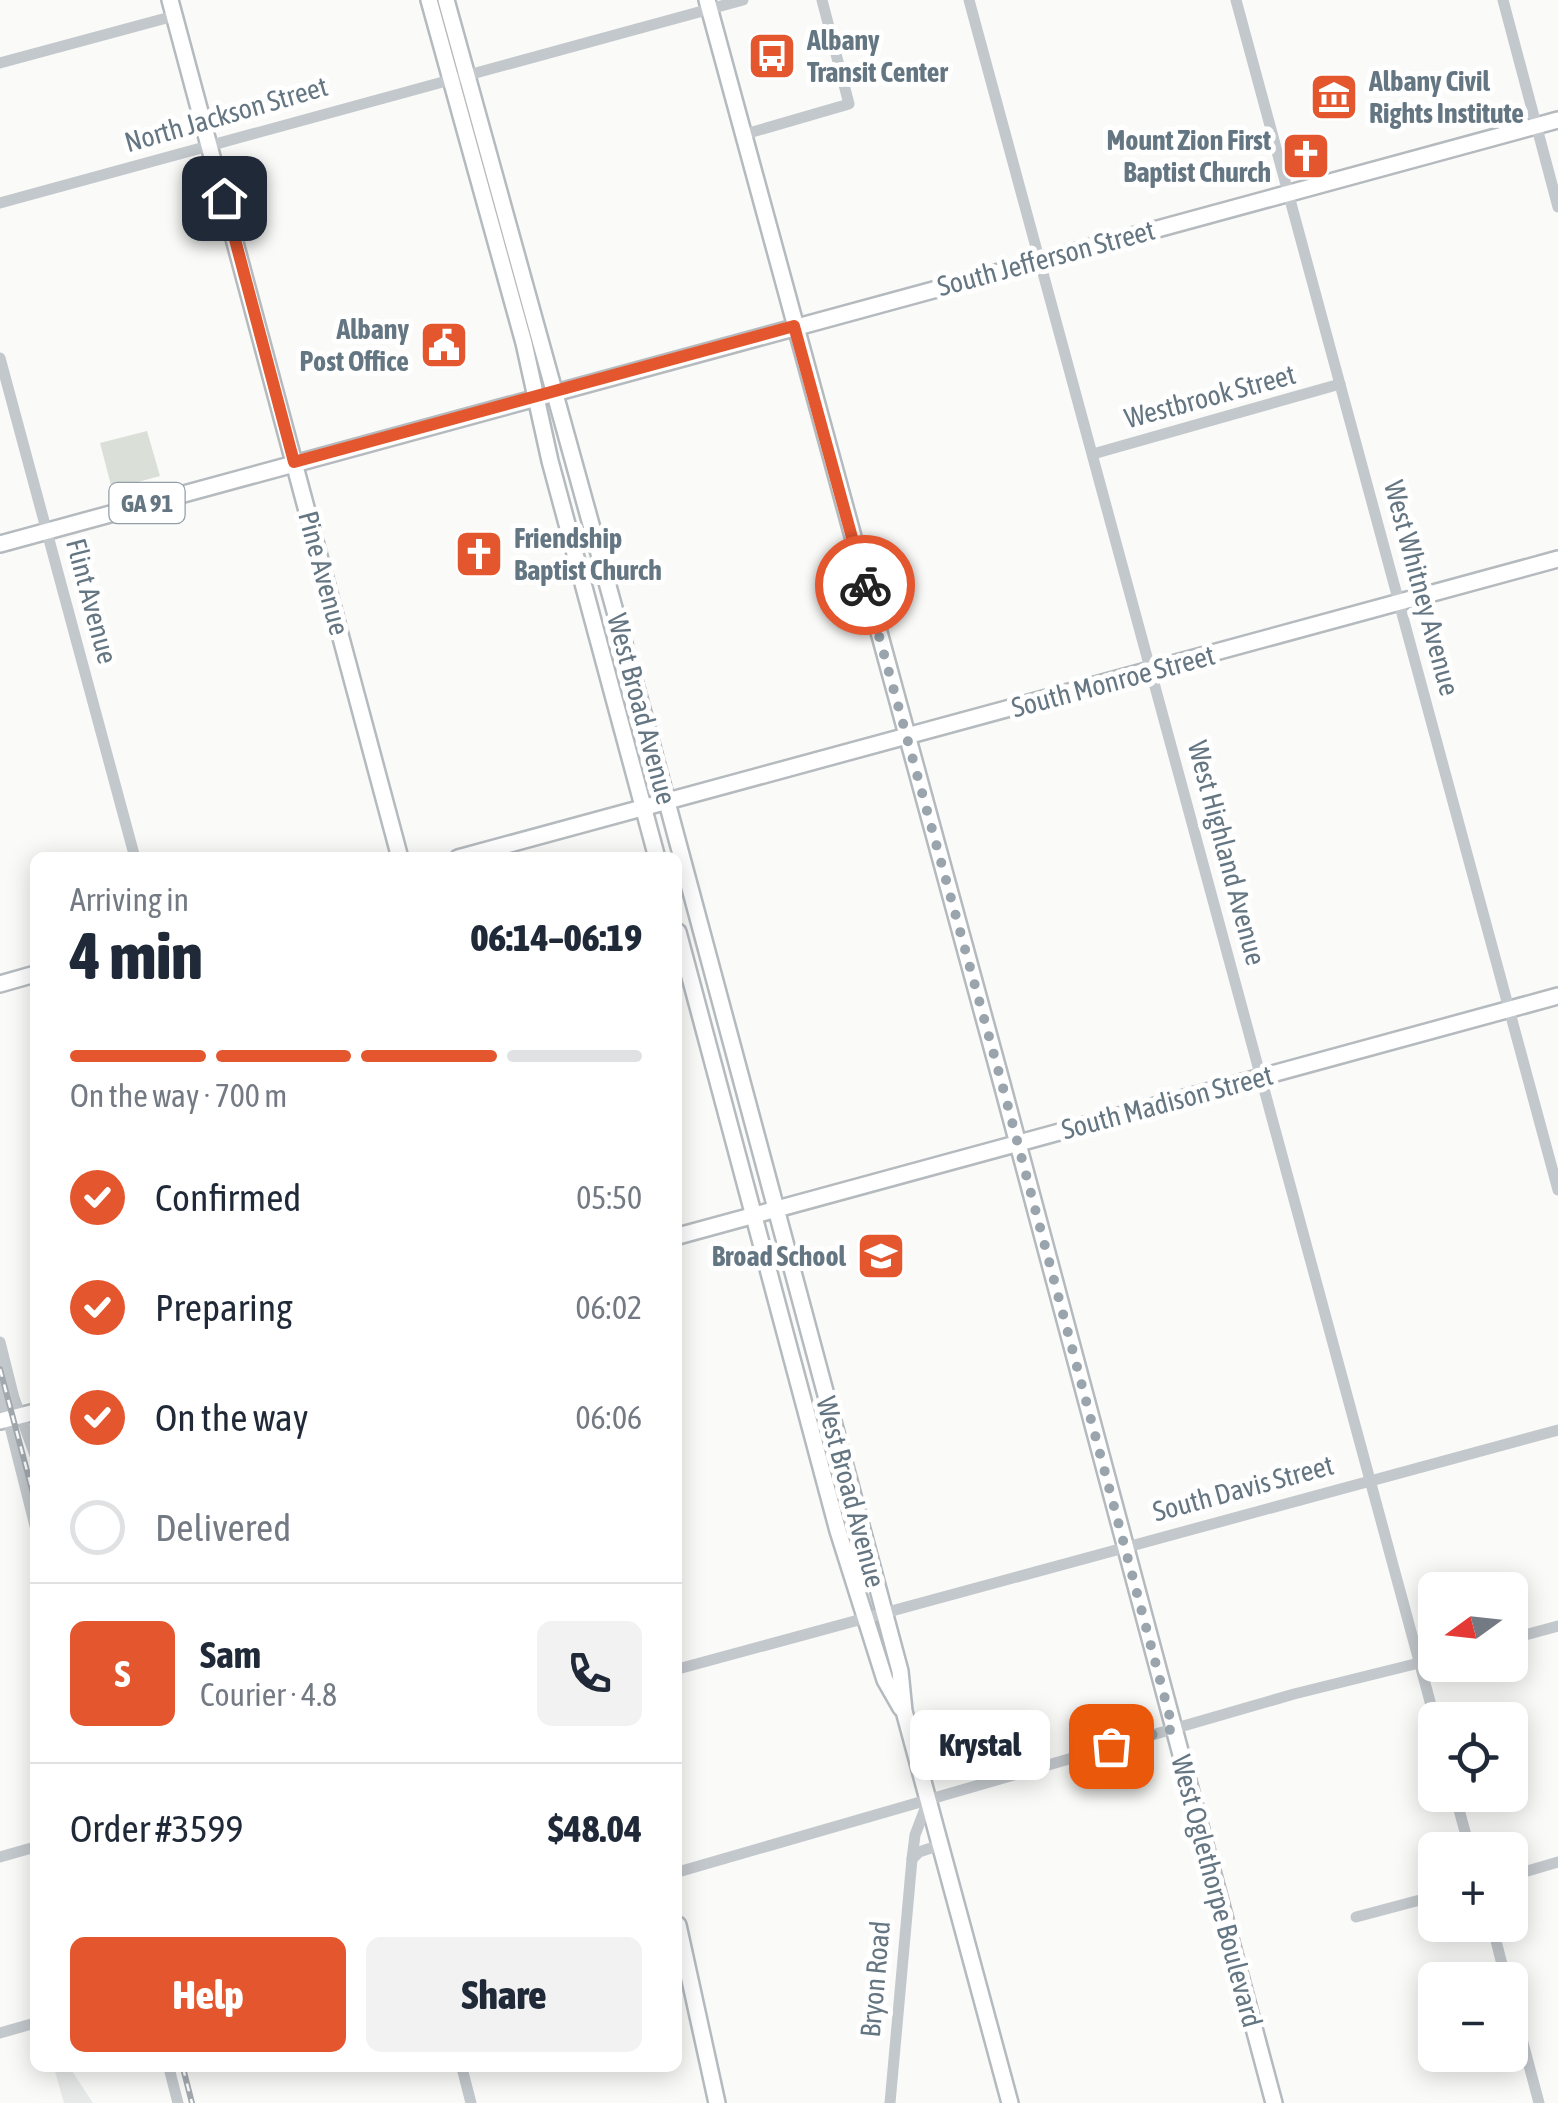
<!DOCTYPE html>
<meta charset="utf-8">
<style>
:root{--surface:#fff;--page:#f2f2f3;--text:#1f2937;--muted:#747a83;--line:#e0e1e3;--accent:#e4572e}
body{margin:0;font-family:"Asap Condensed",sans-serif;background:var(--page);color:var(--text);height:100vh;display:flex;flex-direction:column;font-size:38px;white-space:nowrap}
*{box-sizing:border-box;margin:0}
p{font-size:32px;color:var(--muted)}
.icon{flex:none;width:55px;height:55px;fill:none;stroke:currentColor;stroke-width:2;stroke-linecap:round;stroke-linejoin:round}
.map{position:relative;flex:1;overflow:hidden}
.sheet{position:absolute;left:30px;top:852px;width:652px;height:1220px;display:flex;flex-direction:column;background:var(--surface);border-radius:15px;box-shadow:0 5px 25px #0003}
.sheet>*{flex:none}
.needle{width:65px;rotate:255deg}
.buttons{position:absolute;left:1418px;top:1572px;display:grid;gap:20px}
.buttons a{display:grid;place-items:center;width:110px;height:110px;border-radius:15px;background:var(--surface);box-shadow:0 5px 25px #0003;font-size:50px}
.pin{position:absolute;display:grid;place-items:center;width:85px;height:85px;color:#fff;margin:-42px;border-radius:20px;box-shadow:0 5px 15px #0006}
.courier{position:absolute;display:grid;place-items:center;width:100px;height:100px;margin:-50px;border:8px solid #e4572e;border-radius:50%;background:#fff;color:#222;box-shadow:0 2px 12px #0007}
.bubble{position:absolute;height:70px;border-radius:15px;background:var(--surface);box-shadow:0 5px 25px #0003;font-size:32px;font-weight:800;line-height:70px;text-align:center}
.head em{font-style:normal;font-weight:800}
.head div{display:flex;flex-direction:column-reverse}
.head{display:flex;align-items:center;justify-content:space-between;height:170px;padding:0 40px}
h1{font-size:65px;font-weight:800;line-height:75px}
.bar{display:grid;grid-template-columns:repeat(4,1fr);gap:15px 10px;align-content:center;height:120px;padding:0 40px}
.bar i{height:12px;border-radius:8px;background:var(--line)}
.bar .current{background:var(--accent)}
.bar p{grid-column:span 4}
.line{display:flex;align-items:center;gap:25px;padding:0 40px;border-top:2px solid var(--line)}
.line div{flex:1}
.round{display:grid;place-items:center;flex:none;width:105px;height:105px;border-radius:15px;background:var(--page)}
ol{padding:0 40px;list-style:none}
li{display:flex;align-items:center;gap:30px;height:110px}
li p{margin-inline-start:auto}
li .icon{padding:10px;border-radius:50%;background:var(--accent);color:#fff;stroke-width:4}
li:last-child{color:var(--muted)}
li i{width:55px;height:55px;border:5px solid var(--line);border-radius:50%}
.cta{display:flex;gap:20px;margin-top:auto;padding:20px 40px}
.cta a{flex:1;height:115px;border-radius:15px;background:var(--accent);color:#fff;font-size:40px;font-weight:800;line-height:115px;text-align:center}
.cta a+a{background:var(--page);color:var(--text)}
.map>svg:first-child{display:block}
</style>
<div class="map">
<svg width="1558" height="2103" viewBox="0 0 1558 2103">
<rect width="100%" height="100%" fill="#fafaf8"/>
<polygon fill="#e8e9e9" points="54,2068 70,2068 93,2103 64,2103"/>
<polygon fill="#dadfd7" points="147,431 160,476 112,489 100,443"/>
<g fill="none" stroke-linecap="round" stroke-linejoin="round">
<g stroke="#b5babe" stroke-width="20">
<g id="major">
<polyline points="170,0 400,858"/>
<polyline points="429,0 524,343 550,461 657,858"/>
<polyline points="446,0 642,709 900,1671 904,1711 1010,2103"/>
<polyline points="707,0 1002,1084 1274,2103"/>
<polyline points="0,544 1558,120"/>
<polyline points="458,858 1558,559"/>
<polyline points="678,932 838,1531 885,1680 901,1708"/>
<polyline points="0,984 35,974"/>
<polyline points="678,1236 1558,996"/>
<polyline points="0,1421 35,1412"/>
<polyline points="678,1925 717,2103"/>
</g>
</g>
<g stroke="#c3c8cc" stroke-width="11">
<polyline points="969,0 1435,1720"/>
<polyline points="1236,0 1558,1190"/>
<polyline points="1503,0 1558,207"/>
<polyline points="0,63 174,16"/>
<polyline points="742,135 849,104 822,0"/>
<polyline points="0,203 743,0"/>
<polyline points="0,358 135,858"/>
<polyline points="1093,454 1340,384"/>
<polyline points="0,1342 14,1398 35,1455"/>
<polyline points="0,1387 35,1526"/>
<polyline points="1510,1639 1558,1626"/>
<polyline points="678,1669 1558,1430"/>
<polyline points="1455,1795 1470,1850"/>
<polyline points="0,1857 35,1847"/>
<polyline points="912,1859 919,1852 940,1845"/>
<polyline points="678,1872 1294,1694 1435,1659"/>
<polyline points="1510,1876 1558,1862"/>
<polyline points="1356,1917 1435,1896"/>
<polyline points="1492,1925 1506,1980"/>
<polyline points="1510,1994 1539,2103"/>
<polyline points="0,2033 35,2023"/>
<polyline points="169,2068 178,2103"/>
<polyline points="462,2068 471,2103"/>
<polyline points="890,2103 912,1859 915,1835 928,1801"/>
</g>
<use href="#major" stroke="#fff" stroke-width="15"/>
<g stroke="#a2aab0" stroke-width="6">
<g id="rail">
<polyline points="0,1369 35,1501"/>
<polyline points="183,2068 192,2103"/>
</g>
</g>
<use href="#rail" stroke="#fff" stroke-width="2.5" stroke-dasharray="8" stroke-linecap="butt"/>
</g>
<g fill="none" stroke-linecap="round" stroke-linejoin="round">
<polyline stroke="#99a4ac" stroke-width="10" stroke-dasharray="0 18" points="865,585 1002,1084 1173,1729 1111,1746"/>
<polyline stroke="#e4572e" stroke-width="12" points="224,198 294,462 794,326 865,585"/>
</g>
<defs>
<g id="bus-square" transform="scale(2.5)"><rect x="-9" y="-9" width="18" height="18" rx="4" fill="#e4572e" stroke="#fff"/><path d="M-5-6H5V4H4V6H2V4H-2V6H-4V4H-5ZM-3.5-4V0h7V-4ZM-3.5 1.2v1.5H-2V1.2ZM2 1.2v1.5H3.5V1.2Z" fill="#fff"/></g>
<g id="museum-square" transform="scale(2.5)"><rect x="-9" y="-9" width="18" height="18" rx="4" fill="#e4572e" stroke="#fff"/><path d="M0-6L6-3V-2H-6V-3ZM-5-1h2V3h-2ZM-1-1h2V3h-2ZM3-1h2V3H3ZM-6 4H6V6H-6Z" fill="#fff"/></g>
<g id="church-square" transform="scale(2.5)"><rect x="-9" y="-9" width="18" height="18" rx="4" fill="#e4572e" stroke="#fff"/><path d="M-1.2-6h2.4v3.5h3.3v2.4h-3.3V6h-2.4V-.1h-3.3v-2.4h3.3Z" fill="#fff"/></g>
<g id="civic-square" transform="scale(2.5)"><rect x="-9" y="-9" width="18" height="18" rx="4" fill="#e4572e" stroke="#fff"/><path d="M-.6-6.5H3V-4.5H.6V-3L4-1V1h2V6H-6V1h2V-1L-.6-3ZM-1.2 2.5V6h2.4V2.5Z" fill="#fff"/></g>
<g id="school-square" transform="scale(2.5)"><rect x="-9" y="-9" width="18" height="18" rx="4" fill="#e4572e" stroke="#fff"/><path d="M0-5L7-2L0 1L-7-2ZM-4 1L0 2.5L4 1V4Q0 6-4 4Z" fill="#fff"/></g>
</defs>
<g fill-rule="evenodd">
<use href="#bus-square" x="772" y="56"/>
<use href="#museum-square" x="1334" y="97"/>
<use href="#church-square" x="1306" y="156"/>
<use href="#civic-square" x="444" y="345"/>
<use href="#church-square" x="479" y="554"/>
<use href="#school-square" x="881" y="1256"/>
</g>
<g text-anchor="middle" stroke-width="10" stroke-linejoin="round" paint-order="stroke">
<rect fill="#fff" stroke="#939fa8" stroke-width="2.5" x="109.5" y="483" width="75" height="40" rx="8"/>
<g font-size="25" font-weight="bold" fill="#657683">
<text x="147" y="512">GA 91</text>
</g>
<g font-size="28" font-weight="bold" fill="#657683" stroke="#fff" text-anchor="start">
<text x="807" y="50">Albany<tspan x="807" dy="32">Transit Center</tspan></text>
<text x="1369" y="91">Albany Civil<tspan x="1369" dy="32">Rights Institute</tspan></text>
<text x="1271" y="150" text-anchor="end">Mount Zion First<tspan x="1271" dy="32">Baptist Church</tspan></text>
<text x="409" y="339" text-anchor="end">Albany<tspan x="409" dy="32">Post Office</tspan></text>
<text x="514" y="548">Friendship<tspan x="514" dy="32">Baptist Church</tspan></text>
<text x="846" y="1266" text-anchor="end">Broad School</text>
</g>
<g font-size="28" fill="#657683" stroke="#fff">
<text transform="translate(226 114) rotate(-16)" y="10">North Jackson Street</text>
<text transform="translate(1046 258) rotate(-15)" y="10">South Jefferson Street</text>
<text transform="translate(1210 396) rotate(-15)" y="10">Westbrook Street</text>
<text transform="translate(324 573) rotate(75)" y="10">Pine Avenue</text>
<text transform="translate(1422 588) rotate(75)" y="10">West Whitney Avenue</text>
<text transform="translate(92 601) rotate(75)" y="10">Flint Avenue</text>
<text transform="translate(1113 681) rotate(-15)" y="10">South Monroe Street</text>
<text transform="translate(642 709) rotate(75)" y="10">West Broad Avenue</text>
<text transform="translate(1227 853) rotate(75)" y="10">West Highland Avenue</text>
<text transform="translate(1167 1102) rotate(-15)" y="10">South Madison Street</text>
<text transform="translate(1243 1488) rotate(-15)" y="10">South Davis Street</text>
<text transform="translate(851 1492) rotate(75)" y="10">West Broad Avenue</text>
<text transform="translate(1217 1891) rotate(75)" y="10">West Oglethorpe Boulevard</text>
<text transform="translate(875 1979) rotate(-85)" y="10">Bryon Road</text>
</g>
</g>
</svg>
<div class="buttons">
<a><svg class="needle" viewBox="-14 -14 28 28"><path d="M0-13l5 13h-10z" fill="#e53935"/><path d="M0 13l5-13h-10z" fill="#747a83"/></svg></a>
<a><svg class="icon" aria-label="locate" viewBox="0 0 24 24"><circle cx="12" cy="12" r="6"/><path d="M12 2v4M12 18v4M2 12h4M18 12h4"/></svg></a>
<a>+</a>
<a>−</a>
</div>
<div class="pin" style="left:1111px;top:1746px;background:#ea580c"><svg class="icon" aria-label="bag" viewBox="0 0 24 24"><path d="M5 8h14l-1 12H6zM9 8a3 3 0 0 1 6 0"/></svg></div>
<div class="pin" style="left:224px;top:198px;background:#1f2937"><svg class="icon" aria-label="home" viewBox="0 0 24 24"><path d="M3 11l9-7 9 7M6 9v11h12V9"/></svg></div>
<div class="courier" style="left:865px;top:585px"><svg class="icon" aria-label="bike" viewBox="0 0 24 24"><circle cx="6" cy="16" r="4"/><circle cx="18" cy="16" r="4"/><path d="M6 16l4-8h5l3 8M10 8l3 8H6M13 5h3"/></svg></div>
<div class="bubble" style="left:910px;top:1710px;width:140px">Krystal</div>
<section class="sheet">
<div class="head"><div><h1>4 min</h1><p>Arriving in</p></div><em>06:14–06:19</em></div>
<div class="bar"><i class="current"></i><i class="current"></i><i class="current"></i><i></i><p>On the way · 700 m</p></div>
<ol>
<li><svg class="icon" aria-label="check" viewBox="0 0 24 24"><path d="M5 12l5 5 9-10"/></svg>Confirmed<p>05:50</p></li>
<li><svg class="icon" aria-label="check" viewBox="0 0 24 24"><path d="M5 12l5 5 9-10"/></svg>Preparing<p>06:02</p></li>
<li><svg class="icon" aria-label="check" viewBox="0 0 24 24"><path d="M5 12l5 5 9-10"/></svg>On the way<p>06:06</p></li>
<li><i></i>Delivered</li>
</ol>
<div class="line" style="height:180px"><b class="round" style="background:var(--accent);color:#fff">S</b><div><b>Sam</b><p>Courier · 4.8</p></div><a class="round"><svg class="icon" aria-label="phone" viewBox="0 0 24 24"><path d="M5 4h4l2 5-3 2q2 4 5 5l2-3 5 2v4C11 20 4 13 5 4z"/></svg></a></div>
<div class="line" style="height:130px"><div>Order #3599</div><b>$48.04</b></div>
<div class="cta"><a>Help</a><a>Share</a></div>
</section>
</div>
